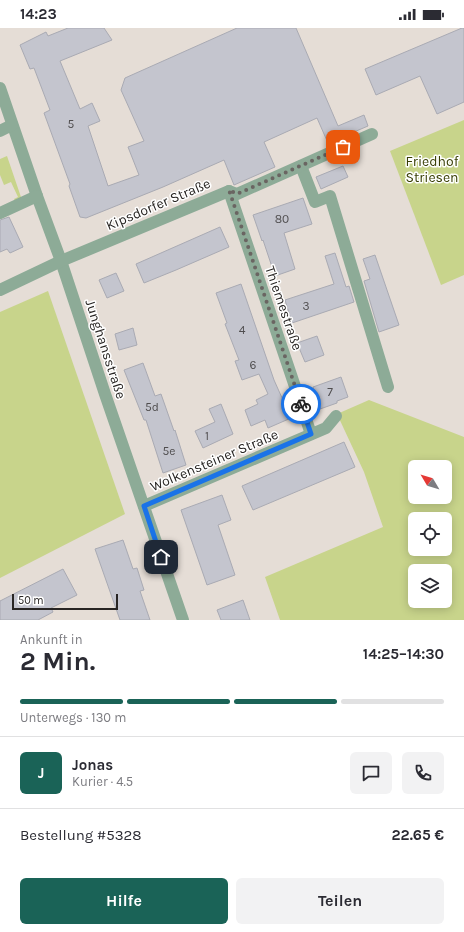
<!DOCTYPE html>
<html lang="de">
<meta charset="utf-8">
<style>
:root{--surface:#fff;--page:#f2f2f3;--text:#2b2b33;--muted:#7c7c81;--line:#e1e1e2;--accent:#1a6357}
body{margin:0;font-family:Karla,sans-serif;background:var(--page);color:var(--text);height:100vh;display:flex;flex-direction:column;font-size:15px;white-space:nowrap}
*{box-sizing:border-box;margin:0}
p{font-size:13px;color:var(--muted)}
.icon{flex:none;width:22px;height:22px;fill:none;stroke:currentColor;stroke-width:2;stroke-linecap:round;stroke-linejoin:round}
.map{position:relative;height:592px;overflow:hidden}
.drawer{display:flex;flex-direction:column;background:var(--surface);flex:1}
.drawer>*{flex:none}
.needle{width:26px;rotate:308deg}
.tools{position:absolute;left:408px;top:432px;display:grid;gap:8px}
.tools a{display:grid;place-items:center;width:44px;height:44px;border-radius:6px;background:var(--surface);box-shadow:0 2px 10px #0003;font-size:20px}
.scale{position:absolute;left:12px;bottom:10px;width:106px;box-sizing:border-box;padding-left:4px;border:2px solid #282523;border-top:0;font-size:11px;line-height:14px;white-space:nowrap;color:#282523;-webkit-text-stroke:3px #fff;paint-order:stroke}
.pin{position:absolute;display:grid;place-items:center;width:34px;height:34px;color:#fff;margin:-17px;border-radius:8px;box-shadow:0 2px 6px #0006}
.courier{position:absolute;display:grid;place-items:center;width:40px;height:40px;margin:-20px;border:3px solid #1a73e8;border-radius:50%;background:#fff;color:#222;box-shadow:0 1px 5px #0007}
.head em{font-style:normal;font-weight:700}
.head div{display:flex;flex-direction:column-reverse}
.head{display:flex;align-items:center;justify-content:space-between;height:68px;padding:0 20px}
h1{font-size:26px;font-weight:700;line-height:30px}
.bar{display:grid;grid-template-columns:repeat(4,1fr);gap:6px 4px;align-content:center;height:48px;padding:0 20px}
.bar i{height:5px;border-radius:3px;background:var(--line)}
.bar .on{background:var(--accent)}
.bar p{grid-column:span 4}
.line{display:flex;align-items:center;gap:10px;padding:0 20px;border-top:1px solid var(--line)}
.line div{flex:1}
.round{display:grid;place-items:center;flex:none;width:42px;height:42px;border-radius:6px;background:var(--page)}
.action{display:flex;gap:8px;margin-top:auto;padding:8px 20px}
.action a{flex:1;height:46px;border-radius:6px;background:var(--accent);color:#fff;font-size:16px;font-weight:700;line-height:46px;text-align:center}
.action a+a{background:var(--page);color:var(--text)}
.status{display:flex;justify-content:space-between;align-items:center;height:28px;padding:0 20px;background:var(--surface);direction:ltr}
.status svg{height:11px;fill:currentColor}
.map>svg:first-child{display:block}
</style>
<div class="status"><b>14:23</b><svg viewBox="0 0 49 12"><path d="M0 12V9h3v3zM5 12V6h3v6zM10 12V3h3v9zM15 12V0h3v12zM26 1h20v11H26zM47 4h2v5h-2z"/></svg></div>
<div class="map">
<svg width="464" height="592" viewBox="0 0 464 592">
<rect width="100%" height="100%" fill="#e5ddd6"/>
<g fill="#c8d48b" fill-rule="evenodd">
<polygon points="464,92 464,247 441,257 390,123"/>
<polygon points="7,128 22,172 16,175 14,171 18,169 11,154 4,157 0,147 0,131"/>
<polygon points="48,263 125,486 0,550 0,284"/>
<path d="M369,372l95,37v183h-184l-15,-43 118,-50 -19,-55 -27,-58zM415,439h30v30h-30zM415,491h30v30h-30zM415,543h30v30h-30z"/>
</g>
<g fill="#c4c5ce" stroke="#a9aab3">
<polygon points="68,0 104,0 112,12 60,33 80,81 92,75 100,93 88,98 108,158 139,147 128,119 144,113 121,62 125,50 237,0 296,0 338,98 364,87 368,98 328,115 317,90 264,114 275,139 234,157 224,132 163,159 86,190 80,189 69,158 70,156 44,85 50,82 34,40 30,41 20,17 46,4 48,8"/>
<polygon points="462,0 464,0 464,74 437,86 420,48 376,67 365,41"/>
<polygon points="343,138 348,149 321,161 316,149"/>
<polygon points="303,170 312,196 284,205 295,241 275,248 263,212 262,213 253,187"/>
<polygon points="9,189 23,219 10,225 7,221 0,224 0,192"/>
<polygon points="220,199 229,219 176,242 144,255 136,236"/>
<polygon points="335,225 346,259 349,258 354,274 292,295 285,272 334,256 325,228"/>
<polygon points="375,227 399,297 379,304 364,253 370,251 363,231"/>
<polygon points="116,245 124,263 107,270 99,252"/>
<polygon points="241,256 274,352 291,390 268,400 265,392 251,398 245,382 258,376 256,372 268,366 259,346 242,352 235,333 239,332 225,296 227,295 216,265"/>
<polygon points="133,300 137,317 119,322 115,306"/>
<polygon points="317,308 324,327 305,334 297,315"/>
<polygon points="143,335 155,368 161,366 174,403 175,402 186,437 163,445 146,392 144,392 124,342"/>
<polygon points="341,349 348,369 337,373 337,375 320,381 313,359"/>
<polygon points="221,376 233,406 203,420 195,403 215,394 209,381"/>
<polygon points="344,414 355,439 253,482 242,458"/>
<polygon points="222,467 231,492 218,497 235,547 207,557 181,482"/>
<polygon points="123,512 133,541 137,540 144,562 140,563 150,592 120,592 95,521"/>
<polygon points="63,541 77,567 51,580 53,584 38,592 0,592 0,573"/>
<polygon points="243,572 250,592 221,592 217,582"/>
</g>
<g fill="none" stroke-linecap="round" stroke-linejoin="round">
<g stroke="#8dab97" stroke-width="12">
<polyline points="0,60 37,168 61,233 105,366 183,592"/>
<polyline points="0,103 12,97"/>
<polyline points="301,138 315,174 330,168 388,359"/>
<polyline points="229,163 311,406"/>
<polyline points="0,185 37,168"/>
<polyline points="0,262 61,233 229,163 237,166 372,106"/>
<polyline points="144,478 326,400 336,388"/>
</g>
</g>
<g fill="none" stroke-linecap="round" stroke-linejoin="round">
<polyline stroke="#6a6562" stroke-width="4" stroke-dasharray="0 7.2" points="301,376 229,162 237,166 343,119"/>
<polyline stroke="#1a73e8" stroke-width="5" points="161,529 144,478 311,406 301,376"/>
</g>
<g text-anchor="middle" stroke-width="3" stroke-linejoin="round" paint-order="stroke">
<g font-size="12" fill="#4f4d4e">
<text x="71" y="100">5</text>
<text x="282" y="195">80</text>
<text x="306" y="282">3</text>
<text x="242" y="306">4</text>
<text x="253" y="341">6</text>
<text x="330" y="368">7</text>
<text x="152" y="383">5d</text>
<text x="207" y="412">1</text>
<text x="169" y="427">5e</text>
</g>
<g font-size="14" fill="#383e04" stroke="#fff">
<text x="432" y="138">Friedhof<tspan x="432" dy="16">Striesen</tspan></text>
</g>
<g font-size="14" fill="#282523" stroke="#fff">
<text transform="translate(158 176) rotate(-23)" y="5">Kipsdorfer Straße</text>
<text transform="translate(284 280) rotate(71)" y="5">Thiemestraße</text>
<text transform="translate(106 321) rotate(72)" y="5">Junghansstraße</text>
<text transform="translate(214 432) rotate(-23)" y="5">Wolkensteiner Straße</text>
</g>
</g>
</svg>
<div class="tools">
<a><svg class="needle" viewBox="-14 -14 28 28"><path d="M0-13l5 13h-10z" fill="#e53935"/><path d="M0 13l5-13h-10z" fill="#7c7c81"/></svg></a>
<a><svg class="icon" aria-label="locate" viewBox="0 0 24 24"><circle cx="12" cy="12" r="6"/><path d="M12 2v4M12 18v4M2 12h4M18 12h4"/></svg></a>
<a><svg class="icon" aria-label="layers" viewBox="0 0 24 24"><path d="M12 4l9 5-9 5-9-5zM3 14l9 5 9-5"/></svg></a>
</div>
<div class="scale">50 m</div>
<div class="pin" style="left:343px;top:119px;background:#ea580c"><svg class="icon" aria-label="bag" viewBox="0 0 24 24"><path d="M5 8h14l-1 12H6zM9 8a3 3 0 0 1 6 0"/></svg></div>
<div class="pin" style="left:161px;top:529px;background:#1f2937"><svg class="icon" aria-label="home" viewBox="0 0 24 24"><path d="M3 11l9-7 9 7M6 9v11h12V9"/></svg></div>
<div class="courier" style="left:301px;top:376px"><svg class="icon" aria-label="bike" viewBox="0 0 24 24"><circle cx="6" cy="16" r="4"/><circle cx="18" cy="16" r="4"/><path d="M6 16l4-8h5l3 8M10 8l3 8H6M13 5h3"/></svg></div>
</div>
<section class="drawer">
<div class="head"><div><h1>2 Min.</h1><p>Ankunft in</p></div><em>14:25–14:30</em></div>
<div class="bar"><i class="on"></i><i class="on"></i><i class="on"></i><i></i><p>Unterwegs · 130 m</p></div>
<div class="line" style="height:72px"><b class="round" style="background:var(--accent);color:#fff">J</b><div><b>Jonas</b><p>Kurier · 4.5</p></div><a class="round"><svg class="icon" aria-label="chat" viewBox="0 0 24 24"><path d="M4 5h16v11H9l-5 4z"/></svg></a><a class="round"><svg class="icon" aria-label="phone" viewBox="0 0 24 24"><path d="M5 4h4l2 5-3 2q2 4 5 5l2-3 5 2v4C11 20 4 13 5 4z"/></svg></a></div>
<div class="line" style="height:52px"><div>Bestellung #5328</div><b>22.65 €</b></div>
<div class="action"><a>Hilfe</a><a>Teilen</a></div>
</section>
